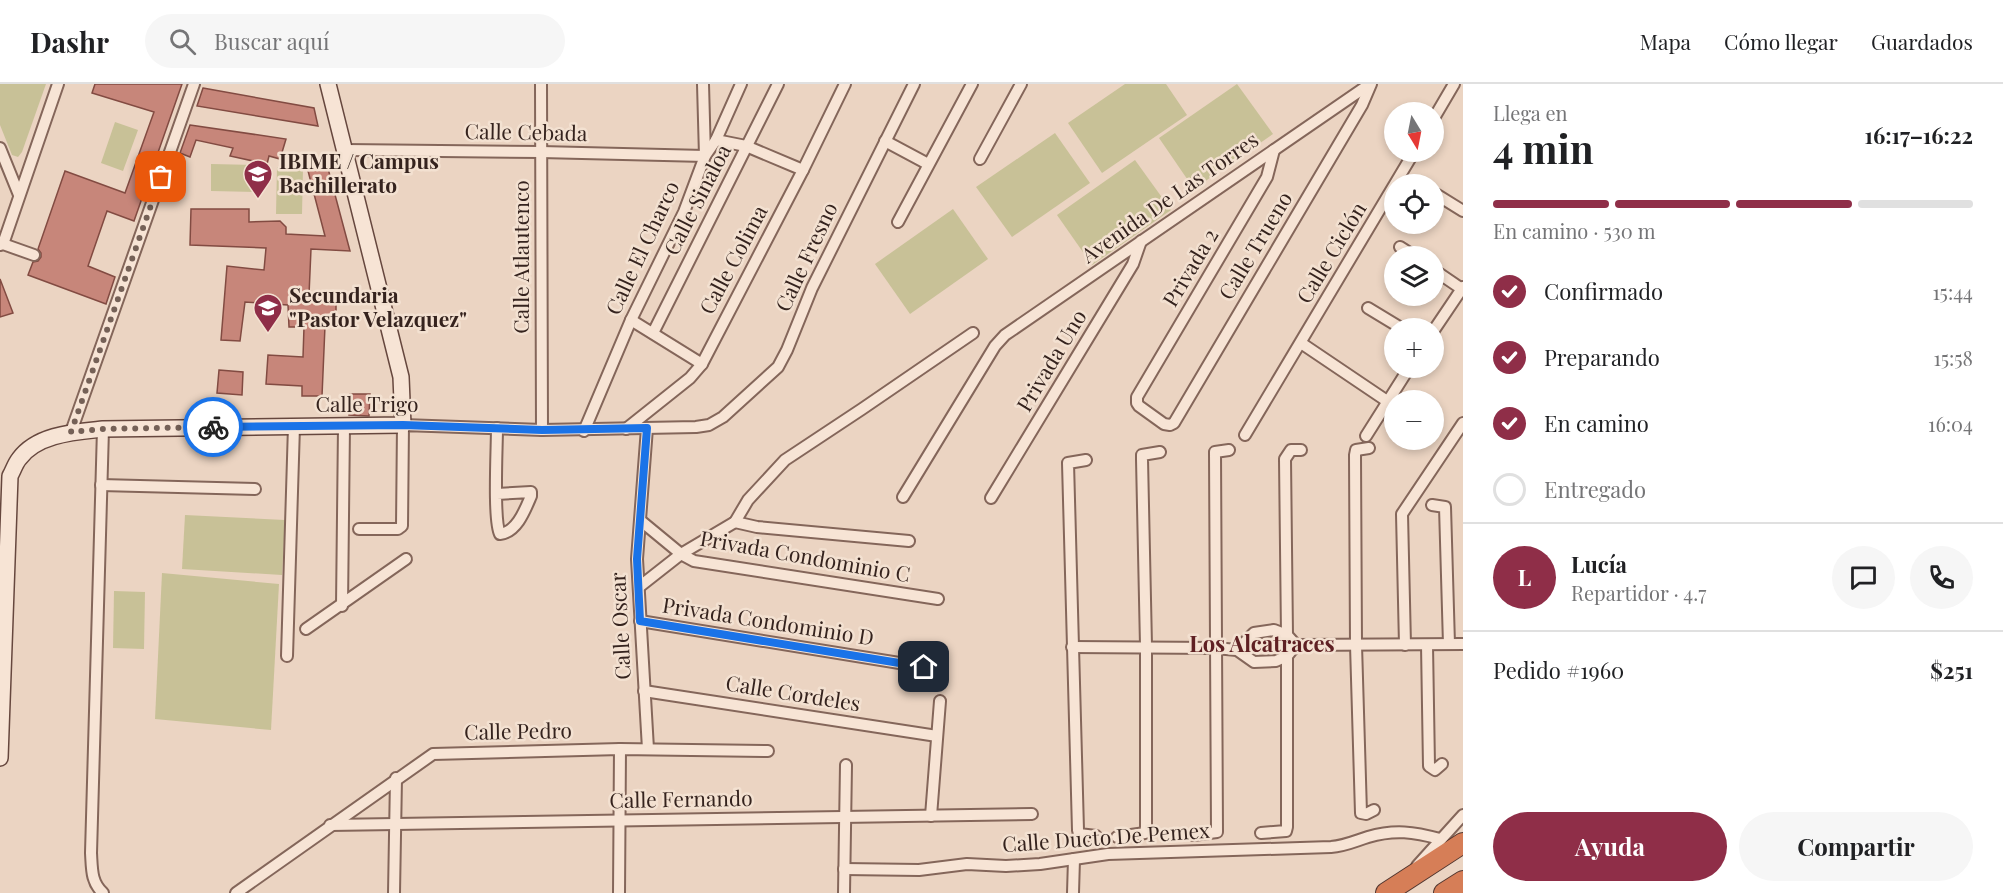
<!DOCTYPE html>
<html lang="es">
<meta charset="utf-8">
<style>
:root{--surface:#fff;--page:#f6f6f6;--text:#202124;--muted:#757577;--line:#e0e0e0;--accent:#8f2e48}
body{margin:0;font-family:"Playfair Display",serif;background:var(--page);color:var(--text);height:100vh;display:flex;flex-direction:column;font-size:22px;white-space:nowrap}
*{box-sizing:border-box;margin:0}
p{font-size:20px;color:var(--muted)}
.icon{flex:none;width:33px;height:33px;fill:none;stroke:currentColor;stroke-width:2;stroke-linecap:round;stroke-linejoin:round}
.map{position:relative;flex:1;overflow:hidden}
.side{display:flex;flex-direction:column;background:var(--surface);width:540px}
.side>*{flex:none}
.needle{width:39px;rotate:170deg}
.buttons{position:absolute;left:1384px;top:18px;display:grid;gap:12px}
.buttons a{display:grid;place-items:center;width:60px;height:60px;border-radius:50%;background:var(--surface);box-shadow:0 3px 9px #0003;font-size:30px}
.pin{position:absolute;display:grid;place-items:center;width:51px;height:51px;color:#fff;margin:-26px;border-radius:12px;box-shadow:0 3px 9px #0006}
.courier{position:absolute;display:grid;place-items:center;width:60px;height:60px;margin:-30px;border:4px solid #1a73e8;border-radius:50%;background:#fff;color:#222;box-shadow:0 2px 8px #0007}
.headline em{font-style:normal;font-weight:700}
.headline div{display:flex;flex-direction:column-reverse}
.headline{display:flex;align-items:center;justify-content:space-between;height:102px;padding:0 30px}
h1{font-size:39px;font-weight:700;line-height:45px}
.bar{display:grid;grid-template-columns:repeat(4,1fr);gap:9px 6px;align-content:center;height:72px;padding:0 30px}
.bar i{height:8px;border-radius:4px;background:var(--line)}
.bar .active{background:var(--accent)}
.bar p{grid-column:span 4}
.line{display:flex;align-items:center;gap:15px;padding:0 30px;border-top:2px solid var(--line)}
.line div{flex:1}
.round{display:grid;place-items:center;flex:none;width:63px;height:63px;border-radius:32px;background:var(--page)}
ol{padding:0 30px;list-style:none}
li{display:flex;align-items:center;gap:18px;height:66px}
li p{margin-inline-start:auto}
li .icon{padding:6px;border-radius:50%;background:var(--accent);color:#fff;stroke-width:4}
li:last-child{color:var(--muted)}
li i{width:33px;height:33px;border:3px solid var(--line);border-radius:50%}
.cta{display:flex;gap:12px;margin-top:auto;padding:12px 30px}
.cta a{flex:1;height:69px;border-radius:36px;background:var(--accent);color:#fff;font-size:24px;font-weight:700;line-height:69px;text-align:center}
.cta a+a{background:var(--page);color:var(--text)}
header{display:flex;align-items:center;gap:36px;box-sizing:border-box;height:84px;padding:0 30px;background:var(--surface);border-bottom:2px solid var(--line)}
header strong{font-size:28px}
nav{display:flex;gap:33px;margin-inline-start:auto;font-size:21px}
.search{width:420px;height:54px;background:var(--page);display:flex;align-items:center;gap:15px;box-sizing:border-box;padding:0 21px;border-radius:33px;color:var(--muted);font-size:22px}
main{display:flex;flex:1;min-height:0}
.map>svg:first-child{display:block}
</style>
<header>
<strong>Dashr</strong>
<div class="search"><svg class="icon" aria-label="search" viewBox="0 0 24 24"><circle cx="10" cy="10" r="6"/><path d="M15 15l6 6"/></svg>Buscar aquí</div>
<nav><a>Mapa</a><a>Cómo llegar</a><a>Guardados</a></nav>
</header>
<main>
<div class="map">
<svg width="1463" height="809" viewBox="0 0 1463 809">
<rect width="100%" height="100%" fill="#ebd4c2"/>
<g fill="#c8c197">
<polygon points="0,0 46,0 22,68 18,73 12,71 0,41"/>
<polygon points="1125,0 1166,0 1187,31 1102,89 1068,39"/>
<polygon points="1237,0 1273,50 1194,105 1159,54"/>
<polygon points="115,38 138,46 123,87 101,79"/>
<polygon points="1055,49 1090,99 1012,153 976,103"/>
<polygon points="1135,76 1171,126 1092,181 1057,131"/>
<polygon points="211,80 260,81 260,108 211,107"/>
<polygon points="277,83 303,84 302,130 276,130"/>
<polygon points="953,125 988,175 910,230 875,180"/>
<polygon points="185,431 285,436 282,491 182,485"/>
<polygon points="162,489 279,500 271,646 155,635"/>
<polygon points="114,507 145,508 144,565 113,564"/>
</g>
<g fill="#c7867a" stroke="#824b42" stroke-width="1.5">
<polygon points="95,0 182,0 134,137 107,127 88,182 115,193 106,220 28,191 33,178 38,177 41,173 41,169 38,165 65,87 125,109 154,28 92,9"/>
<polygon points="203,4 314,24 318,42 197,22"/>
<polygon points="190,41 286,55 280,75 269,72 267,80 230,72 233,64 196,56 190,73 180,69"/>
<polygon points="326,77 350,167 311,165 309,211 336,210 336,242 325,242 322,312 302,312 302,302 266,300 268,271 303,273 304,243 289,243 288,221 245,218 240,257 221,256 227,182 264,186 266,164 190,161 191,125 249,125 249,138 280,137 286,143 286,150 325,152 307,83"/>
<polygon points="0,195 13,229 0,233"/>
<polygon points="219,286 243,288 242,311 217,309"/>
<polygon points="350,310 370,310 369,332 349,331"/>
</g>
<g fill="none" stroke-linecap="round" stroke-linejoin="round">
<g stroke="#84665a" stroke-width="14">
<g id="street">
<polyline points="541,0 542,346"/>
<polyline points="1434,34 1454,0"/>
<polyline points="716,56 746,62 803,86"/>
<polyline points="885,57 928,80"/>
<polyline points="0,64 19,111"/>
<polyline points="346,66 541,68 705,72 703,0"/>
<polyline points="1274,66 1267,93 1137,313 1137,319 1139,322 1164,340 1170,341 1174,339 1362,21 1371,0"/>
<polyline points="980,75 1021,0"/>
<polyline points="1434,109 1463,127"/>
<polyline points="898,138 972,0"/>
<polyline points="3,160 58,0"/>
<polyline points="0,161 3,160 34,171"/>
<polyline points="1400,163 1414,172"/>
<polyline points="1434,186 1462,205"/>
<polyline points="1368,224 1401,244"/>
<polyline points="631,236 702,280"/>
<polyline points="1434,246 1463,203"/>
<polyline points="653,249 778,0"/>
<polyline points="1301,259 1387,317"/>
<polyline points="647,344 637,475 648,665"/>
<path d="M103,345l-12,424c1,16 0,29 12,40"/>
<polyline points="626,345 690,294 702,280 803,86 845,0"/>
<polyline points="584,347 631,236 684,128 705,72 716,56 741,0"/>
<polyline points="71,348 194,0"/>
<polyline points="1245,351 1414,68"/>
<polyline points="1366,352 1409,284"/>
<polyline points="1369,364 1356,366 1355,371 1356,561 1361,729 1366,730 1374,726"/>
<polyline points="1086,376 1068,379 1078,746 1079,750 1096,752"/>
<polyline points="101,401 255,405"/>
<path d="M497,410l34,-2v4c-6,14 -14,36 -31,38 -7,-14 -3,-86 -3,-106"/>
<polyline points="903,413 995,262 1005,251 1370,0"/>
<polyline points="991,414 1133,180 1141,157"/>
<polyline points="1432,421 1445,423 1449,560"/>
<polyline points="641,437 681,470 694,477 938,515"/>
<polyline points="735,438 757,443 909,457"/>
<polyline points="359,445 398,445 402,442 403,341 542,346 696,343 709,341 723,333 778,283 787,266 812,204 914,0"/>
<polyline points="639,503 681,470 735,438 748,416 785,376 862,325 973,249"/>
<polyline points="342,522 344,342"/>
<polyline points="640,537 924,583"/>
<polyline points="306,545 406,475"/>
<polyline points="1287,551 1285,375 1291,366 1301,366"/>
<polyline points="1405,561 1402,430 1463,339"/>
<polyline points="1427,561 1429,682 1435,686 1442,680"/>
<polyline points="1072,563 1215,564 1237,566 1254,578 1276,577 1287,572 1296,561"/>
<polyline points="1237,566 1254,549 1274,546 1287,551 1296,561 1463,560"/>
<polyline points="287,572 294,342"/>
<polyline points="644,607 937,652"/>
<polyline points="931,732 940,617"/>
<polyline points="330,741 1032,730"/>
<polyline points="1261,749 1286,747 1287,743 1287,572"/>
<polyline points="1193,751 1217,748 1215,368 1229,366"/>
<polyline points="1117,753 1145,749 1146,743 1146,562 1142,375 1142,371 1160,368"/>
<polyline points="1417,782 1463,731"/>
<path d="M844,785l75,1 48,-6 39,2 34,-2 68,-10 223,-7c14,-1 24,-6 37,-10 27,-8 46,-5 72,2"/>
<polyline points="236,809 433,670 620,665 768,667"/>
<polyline points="394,809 396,694"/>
<polyline points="619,809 620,665"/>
<polyline points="844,809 846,681"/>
<polyline points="1073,809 1074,775"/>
</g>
</g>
<g stroke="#66473e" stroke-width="18">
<path id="secondary" d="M0,674l10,-282c3,-5 5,-12 9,-17 18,-25 56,-27 84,-30l300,-4 -2,-48 -73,-293"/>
</g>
<g stroke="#52362f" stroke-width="22">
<g id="highway">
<polyline points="1386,809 1463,759"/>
<polyline points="1444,809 1463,797"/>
</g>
</g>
<use href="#street" stroke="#f7e4d5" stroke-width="10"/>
<use href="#secondary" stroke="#f7e4d5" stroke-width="15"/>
<use href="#highway" stroke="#d67e57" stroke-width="20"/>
</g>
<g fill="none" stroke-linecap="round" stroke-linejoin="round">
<polyline stroke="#756157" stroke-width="6" stroke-dasharray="0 10.8" points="161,93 71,348 103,345 213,343"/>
<polyline stroke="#1a73e8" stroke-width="8" points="213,343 403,341 542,346 647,344 637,475 640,537 924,583"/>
</g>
<defs>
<g id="school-pin" transform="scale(1.5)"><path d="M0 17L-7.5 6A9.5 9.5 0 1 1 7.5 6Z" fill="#8f2e48" stroke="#f3e1d1"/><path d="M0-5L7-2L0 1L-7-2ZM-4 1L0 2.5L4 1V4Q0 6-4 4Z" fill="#fff"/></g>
</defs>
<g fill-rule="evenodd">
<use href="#school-pin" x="258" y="90"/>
<use href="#school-pin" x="268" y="224"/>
</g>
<g text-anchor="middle" stroke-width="5" stroke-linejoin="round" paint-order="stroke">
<g font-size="21" fill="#35231e" stroke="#f3e1d1">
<text transform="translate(526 49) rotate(1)" y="7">Calle Cebada</text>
<text transform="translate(1170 114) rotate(-35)" y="7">Avenida De Las Torres</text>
<text transform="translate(698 116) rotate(-63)" y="7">Calle Sinaloa</text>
<text transform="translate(1256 162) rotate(-59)" y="7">Calle Trueno</text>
<text transform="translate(643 164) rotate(-65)" y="7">Calle El Charco</text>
<text transform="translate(1332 169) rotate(-59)" y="7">Calle Ciclón</text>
<text transform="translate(522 173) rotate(-90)" y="7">Calle Atlautenco</text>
<text transform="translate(807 173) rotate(-65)" y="7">Calle Fresno</text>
<text transform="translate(734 176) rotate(-62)" y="7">Calle Colima</text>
<text transform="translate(1191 184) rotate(-59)" y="7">Privada 2</text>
<text transform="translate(1052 277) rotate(-59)" y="7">Privada Uno</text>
<text x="367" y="328">Calle Trigo</text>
<text transform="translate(805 473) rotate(10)" y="7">Privada Condominio C</text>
<text transform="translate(768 538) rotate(9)" y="7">Privada Condominio D</text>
<text transform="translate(621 542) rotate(-93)" y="7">Calle Oscar</text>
<text transform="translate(793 610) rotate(9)" y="7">Calle Cordeles</text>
<text transform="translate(518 648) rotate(-1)" y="7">Calle Pedro</text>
<text transform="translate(681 716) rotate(-1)" y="7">Calle Fernando</text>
<text transform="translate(1106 754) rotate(-4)" y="7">Calle Ducto De Pemex</text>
</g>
<g font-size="21" font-weight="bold" fill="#35231e" stroke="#f3e1d1" text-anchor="start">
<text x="279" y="85">IBIME / Campus<tspan x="279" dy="24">Bachillerato</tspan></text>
<text x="289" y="219">Secundaria<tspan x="289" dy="24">"Pastor Velazquez"</tspan></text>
</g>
<g font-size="22" font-weight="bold" fill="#5f2023" stroke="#f3e1d1">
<text x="1262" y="568">Los Alcatraces</text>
</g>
</g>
</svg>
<div class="buttons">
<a><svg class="needle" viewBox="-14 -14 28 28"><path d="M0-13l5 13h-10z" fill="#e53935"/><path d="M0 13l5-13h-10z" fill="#757577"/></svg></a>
<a><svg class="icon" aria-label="locate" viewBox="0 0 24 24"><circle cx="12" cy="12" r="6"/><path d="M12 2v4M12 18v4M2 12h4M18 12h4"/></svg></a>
<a><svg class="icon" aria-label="layers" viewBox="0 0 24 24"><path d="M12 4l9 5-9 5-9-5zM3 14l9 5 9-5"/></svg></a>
<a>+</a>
<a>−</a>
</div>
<div class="pin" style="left:161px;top:93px;background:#ea580c"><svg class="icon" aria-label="bag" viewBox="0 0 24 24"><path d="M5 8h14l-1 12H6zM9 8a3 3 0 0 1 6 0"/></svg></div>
<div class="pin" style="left:924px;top:583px;background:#1f2937"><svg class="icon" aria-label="home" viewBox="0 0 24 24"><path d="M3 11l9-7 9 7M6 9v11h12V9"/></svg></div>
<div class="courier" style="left:213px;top:343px"><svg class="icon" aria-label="bike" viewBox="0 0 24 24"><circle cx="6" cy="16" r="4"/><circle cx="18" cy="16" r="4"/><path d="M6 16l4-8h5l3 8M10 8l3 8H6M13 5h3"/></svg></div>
</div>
<section class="side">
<div class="headline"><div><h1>4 min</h1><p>Llega en</p></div><em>16:17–16:22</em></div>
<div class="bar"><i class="active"></i><i class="active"></i><i class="active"></i><i></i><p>En camino · 530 m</p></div>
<ol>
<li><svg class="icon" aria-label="check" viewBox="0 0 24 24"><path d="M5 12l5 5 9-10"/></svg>Confirmado<p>15:44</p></li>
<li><svg class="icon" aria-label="check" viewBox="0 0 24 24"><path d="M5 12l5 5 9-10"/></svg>Preparando<p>15:58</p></li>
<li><svg class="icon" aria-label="check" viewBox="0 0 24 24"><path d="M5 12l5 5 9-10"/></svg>En camino<p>16:04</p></li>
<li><i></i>Entregado</li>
</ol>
<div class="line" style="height:108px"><b class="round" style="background:var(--accent);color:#fff">L</b><div><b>Lucía</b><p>Repartidor · 4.7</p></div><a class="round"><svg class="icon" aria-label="chat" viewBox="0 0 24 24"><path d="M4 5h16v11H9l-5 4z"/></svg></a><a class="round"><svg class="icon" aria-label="phone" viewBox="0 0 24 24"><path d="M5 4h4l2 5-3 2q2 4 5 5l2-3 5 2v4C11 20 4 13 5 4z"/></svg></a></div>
<div class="line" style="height:78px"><div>Pedido #1960</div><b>$251</b></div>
<div class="cta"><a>Ayuda</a><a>Compartir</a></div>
</section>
</main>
